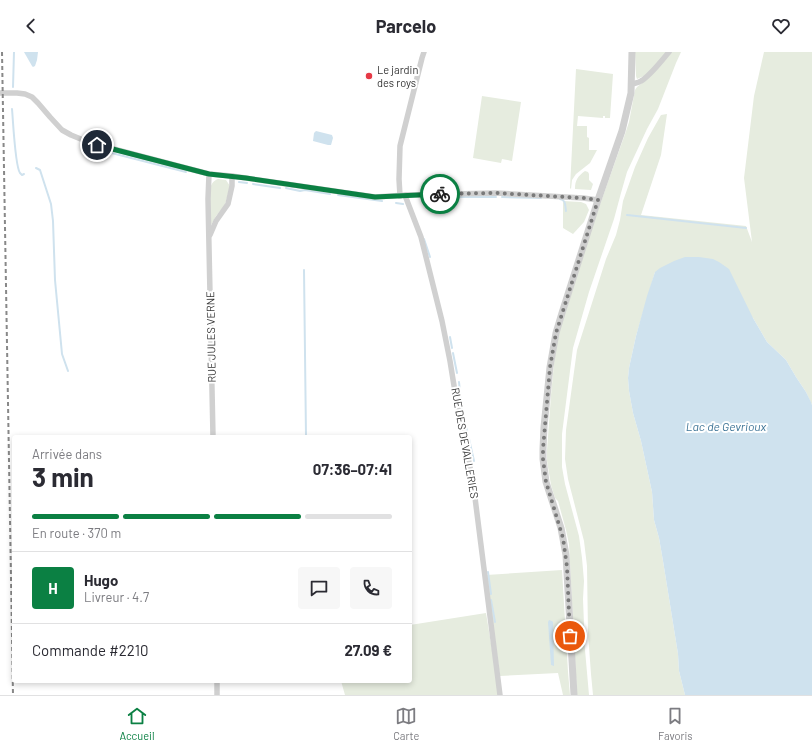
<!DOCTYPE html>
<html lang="fr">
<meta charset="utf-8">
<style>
:root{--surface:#fff;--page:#f7f7f7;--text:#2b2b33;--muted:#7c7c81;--line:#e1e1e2;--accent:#0b8043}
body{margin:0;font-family:Barlow,sans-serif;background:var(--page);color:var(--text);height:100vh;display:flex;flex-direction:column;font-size:15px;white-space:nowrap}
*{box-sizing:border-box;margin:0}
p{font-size:13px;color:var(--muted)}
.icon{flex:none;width:22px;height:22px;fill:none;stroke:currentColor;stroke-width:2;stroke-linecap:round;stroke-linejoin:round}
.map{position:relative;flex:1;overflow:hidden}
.panel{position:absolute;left:12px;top:383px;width:400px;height:248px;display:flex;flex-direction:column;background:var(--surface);border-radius:4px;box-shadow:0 2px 6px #0003}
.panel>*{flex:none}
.pin{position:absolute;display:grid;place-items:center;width:34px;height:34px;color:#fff;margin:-17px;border:2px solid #fff;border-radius:50%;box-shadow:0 1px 4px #0007}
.courier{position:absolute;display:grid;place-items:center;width:40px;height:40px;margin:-20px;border:3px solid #0b8043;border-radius:50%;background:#fff;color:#222;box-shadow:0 1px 5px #0007}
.summary em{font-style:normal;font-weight:700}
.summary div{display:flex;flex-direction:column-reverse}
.summary{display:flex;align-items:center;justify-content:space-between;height:68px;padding:0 20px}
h1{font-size:26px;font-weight:700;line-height:30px}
.bar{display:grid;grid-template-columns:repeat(4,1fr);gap:6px 4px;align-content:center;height:48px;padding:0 20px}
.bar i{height:5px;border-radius:3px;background:var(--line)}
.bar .current{background:var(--accent)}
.bar p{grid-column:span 4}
.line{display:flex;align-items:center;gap:10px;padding:0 20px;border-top:1px solid var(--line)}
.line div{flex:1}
.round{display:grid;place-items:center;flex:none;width:42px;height:42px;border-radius:4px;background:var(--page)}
header{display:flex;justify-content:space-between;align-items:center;height:52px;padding:0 20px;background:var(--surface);font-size:18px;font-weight:700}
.dock{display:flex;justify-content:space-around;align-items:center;height:56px;border-top:1px solid var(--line);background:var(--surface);font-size:11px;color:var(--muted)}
.dock a{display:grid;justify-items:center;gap:2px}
.dock .current{color:var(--accent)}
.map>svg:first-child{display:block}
</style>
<header><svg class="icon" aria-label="back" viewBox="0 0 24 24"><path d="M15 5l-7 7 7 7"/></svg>Parcelo<svg class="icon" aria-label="heart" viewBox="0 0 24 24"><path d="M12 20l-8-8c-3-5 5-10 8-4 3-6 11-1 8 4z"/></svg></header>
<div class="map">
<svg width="812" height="643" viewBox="0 0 812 643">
<rect width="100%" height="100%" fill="#fff"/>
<g fill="#e6ecdf">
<path d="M635,0h31c-9,13 -13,21 -29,27l-1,-3z"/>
<polygon points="670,0 681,0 676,11 658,57 647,77 627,120 621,141 614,167 589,240 573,296 570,319 562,382 562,415 565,432 579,484 582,506 584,529 583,547 585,598 589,643 577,643 569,492 566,478 558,449 555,446 551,433 547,409 547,398 551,343 555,302 559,281 592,175 625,82 629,70 635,38 637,35 647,27"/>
<polygon points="764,0 812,0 812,353 806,340 796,325 786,308 767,290 753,266 655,220 636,284 629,316 628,326 629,339 633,361 641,389 652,440 654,468 659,486 663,509 678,602 679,619 685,643 593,643 591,622 588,581 587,514 584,489 568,427 565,407 566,378 577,298 606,207 616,183 620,168 623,149 635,115 648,86 661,63 667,62 661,103 641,163 746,174 752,190 744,126 754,44"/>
<polygon points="576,17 613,22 610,66 605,66 605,64 603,64 603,66 578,64 577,74 587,74 587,85 589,86 589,98 597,98 590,111 576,122 572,128 571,137 570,136"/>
<polygon points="482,44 521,50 512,109 502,107 501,111 473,106"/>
<path d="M585,119l3,1 1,2v6l4,4 -2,6 -16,-1c0,-9 3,-13 10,-18z"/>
<path d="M218,127l8,1 4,6 -5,19 -9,11 -6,11v-37c1,-6 3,-9 8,-11z"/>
<polygon points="563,149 581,150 586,152 589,158 584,170 573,182 563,176"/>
<polygon points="562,518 568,620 570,643 563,643 558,621 500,624 486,523"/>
<polygon points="486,561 496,622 498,643 345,643 341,629 410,629 410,573"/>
</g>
<g fill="#cfe2ee">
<polygon points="24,0 38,0 37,8 35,14 33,15 32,14"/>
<polygon points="316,79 332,83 333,86 331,93 328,93 313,89 314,81"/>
<polygon points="685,205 699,205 713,207 719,210 729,217 753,266 767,290 786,308 796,325 806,340 811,350 812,353 812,643 685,643 679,619 678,602 663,509 659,486 654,468 652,440 641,389 633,361 629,339 628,326 629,316 636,284 647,244 655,220 660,216 674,209"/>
<polygon points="549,568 552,569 553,570 554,614 551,613 548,570"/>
</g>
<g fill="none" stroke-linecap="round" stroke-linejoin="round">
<g stroke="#cfe2ee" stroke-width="2">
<polyline points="13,35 14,0"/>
<path d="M12,57c1,10 3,57 8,64 0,0 1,1 2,2l2,-1"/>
<polyline points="96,97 186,120"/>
<polyline points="36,116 40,118 51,152 53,169 55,228 62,302 68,319"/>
<polyline points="239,130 247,131"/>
<polyline points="253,132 280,136"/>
<polyline points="286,136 300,139 305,138 330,142"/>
<polyline points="338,143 382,149"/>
<polyline points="439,145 496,145"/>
<polyline points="502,145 541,146"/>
<path d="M560,147c6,1 5,6 6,12"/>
<polyline points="396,151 403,152"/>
<polyline points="627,163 746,176"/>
<polyline points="424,187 430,205"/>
<polyline points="304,218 306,385"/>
<polyline points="450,285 452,296"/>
<polyline points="453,301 457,321"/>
<polyline points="459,330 461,350"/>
<polyline points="462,357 467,379"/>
<polyline points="469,387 474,409"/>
<polyline points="488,520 491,542"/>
<polyline points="491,548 495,570"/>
</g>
<g stroke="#d0d0d0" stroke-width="5.5">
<path d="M632,32c3,-1 6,-1 9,-3 9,-5 21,-21 28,-29"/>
<polyline points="0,41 17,41 25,42 32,45 38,51 50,65 62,78 71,83 88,90 106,95 209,122 232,124 375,145 406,143 496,141 583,146 598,148"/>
<polyline points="209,122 208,147 213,385"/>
<polyline points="406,143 406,146 421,185 442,269 450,309 456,346 473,430 500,643"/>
<polyline points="400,144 399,127 400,94 422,6 424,0"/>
<polyline points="210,183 216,169 228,152 232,134 232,124"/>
<polyline points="217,629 217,643"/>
</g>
<polyline stroke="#d0d0d0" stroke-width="7" points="574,643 566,503 561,476 546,430 543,407 543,397 544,375 550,315 556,281 562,261 598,148 622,79 631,41 632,0"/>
<polyline stroke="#888" stroke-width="2" stroke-dasharray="4 3" stroke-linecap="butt" points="2,0 13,643"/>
</g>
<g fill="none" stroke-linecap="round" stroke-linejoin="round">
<polyline stroke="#7a7a7a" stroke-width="4" stroke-dasharray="0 7.2" points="440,142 496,141 583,146 598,148 556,281 550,315 543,397 543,407 546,430 563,486 567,515 570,584"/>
<polyline stroke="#0b8043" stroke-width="5" points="97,93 209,122 246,126 375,145 440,142"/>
</g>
<circle fill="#e63946" stroke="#fff" stroke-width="1.5" cx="369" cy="24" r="4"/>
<g text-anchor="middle" stroke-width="4" stroke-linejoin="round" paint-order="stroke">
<g font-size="11" fill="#333" stroke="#fff" text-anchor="start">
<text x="377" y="22">Le jardin<tspan x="377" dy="13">des roys</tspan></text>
</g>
<g font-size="11" fill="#333" stroke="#fff">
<text transform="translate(211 285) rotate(-91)" y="4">RUE JULES VERNE</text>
<text transform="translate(465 391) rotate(80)" y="4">RUE DES DEVALLERIES</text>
</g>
<g font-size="12" font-style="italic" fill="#3f7597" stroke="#fff">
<text x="726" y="379">Lac de Gevrioux</text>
</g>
</g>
</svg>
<div class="pin" style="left:570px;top:584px;background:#ea580c"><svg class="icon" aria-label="bag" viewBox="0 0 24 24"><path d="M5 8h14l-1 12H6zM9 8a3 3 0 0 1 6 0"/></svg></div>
<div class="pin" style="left:97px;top:93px;background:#1f2937"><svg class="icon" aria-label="home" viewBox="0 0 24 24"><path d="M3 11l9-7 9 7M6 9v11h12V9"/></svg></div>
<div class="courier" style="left:440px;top:142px"><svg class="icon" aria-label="bike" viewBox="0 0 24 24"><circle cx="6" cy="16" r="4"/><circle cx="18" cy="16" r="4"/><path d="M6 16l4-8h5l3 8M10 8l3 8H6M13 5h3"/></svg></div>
<section class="panel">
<div class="summary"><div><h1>3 min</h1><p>Arrivée dans</p></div><em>07:36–07:41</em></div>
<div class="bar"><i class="current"></i><i class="current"></i><i class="current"></i><i></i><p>En route · 370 m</p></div>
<div class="line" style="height:72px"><b class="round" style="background:var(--accent);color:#fff">H</b><div><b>Hugo</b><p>Livreur · 4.7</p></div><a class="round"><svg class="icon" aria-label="chat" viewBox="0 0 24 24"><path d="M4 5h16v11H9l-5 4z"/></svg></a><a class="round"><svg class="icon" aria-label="phone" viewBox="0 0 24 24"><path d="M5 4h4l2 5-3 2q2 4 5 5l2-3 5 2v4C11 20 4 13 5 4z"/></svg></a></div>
<div class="line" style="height:52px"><div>Commande #2210</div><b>27.09 €</b></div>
</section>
</div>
<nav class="dock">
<a class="current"><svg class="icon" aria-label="home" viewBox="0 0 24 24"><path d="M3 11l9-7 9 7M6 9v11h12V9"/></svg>Accueil</a>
<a><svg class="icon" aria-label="map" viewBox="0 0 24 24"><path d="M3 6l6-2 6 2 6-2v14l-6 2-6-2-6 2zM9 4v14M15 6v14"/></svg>Carte</a>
<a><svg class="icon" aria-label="saved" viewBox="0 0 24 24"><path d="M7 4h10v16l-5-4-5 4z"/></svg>Favoris</a>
</nav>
